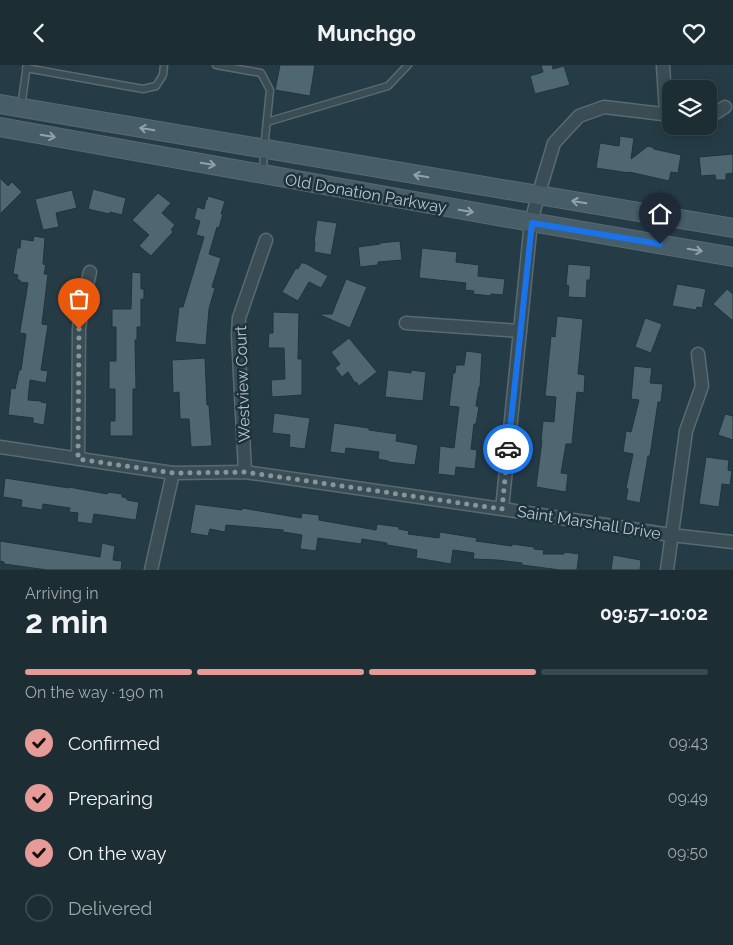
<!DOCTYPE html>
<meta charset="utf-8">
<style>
:root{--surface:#1c2d34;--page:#25353c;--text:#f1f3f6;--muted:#a0a8ac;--line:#3a494f;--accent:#e69b98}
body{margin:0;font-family:Raleway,sans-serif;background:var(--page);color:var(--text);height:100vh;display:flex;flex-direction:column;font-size:19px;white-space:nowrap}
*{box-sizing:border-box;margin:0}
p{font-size:16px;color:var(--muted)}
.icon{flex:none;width:28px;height:28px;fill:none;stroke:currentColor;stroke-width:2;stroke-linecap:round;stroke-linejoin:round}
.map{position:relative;height:505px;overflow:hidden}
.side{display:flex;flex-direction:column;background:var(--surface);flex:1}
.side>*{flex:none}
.tools{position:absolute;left:662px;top:15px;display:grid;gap:10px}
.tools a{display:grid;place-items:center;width:55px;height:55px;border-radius:10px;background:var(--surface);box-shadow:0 2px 12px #0003,0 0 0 1px var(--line);font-size:25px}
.pin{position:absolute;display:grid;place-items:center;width:42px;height:42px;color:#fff;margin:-51px -21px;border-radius:50% 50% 50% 0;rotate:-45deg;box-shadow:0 0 5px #0007}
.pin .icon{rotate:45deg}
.courier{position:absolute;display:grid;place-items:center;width:50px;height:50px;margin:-25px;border:4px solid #1a73e8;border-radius:50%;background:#fff;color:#222;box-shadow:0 1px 6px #0007}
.overview em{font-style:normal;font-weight:700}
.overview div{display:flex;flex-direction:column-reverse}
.overview{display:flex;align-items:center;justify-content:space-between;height:85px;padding:0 25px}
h1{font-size:32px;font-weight:700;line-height:38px}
.bar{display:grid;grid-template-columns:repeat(4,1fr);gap:8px 5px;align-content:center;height:60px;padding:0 25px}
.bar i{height:6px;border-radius:4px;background:var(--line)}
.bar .current{background:var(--accent)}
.bar p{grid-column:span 4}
ol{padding:0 25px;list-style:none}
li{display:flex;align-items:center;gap:15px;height:55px}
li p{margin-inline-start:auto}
li .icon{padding:5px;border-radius:50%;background:var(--accent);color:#111;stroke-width:4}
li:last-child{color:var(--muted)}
li i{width:28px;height:28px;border:2px solid var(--line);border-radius:50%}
header{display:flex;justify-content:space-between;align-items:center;height:65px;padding:0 25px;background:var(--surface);font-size:22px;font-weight:700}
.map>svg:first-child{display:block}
</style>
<header><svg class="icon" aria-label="back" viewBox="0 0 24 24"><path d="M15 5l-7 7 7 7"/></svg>Munchgo<svg class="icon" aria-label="heart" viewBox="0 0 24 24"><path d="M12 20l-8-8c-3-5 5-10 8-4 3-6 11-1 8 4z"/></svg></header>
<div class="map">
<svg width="733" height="505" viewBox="0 0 733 505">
<rect width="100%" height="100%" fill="#253c46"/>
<g fill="#4e6771" stroke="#20343d">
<polygon points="280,0 315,0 310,31 275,25"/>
<polygon points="541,0 552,0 553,4 564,1 570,20 535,29 530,11 543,7"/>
<polygon points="620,71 634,73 631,94 648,81 652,82 654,84 681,90 678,108 671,107 669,116 629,107 629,108 596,103 600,78 619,81"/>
<polygon points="733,89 733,108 726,109 726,115 716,115 715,110 701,111 699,92"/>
<polygon points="0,113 8,121 12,117 22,127 0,149"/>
<polygon points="93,124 126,133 122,150 110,147 109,149 88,144"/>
<polygon points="72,125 77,143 56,148 59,162 43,165 35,134"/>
<polygon points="158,128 171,138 162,148 175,160 171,165 173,167 151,191 139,181 149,170 132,155"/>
<polygon points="208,131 225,136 221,149 223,149 219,163 217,162 209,189 221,193 212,222 215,223 209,244 206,280 175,277 179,242 183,242 204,172 196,170 200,156 194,154 197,142 204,144 206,135 207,135"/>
<polygon points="317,155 337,158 331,190 314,187 315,177 314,177"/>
<polygon points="34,171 45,173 43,199 46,200 44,209 48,209 42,259 48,260 41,305 48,306 46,318 30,315 28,335 41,336 41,337 47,338 44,360 33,358 33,353 8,350 11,323 15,324 19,305 21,305 26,269 20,268 20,266 28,218 20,217 20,215 17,215 18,210 13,209 17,183 20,183 21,174 33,176"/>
<polygon points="400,176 402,195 378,197 378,200 360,202 358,182 380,179 380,178"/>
<polygon points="422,183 457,187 456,197 479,200 478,211 505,214 503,230 491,229 491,231 473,229 474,226 465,225 466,218 419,213"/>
<polygon points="301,198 305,198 328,211 321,223 309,217 298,236 282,227 296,203 298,204"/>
<polygon points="568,199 591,201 590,215 587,215 586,233 568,232 569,221 566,220"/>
<polygon points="132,207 141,208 141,224 144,224 144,234 141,234 141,262 137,262 137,275 135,275 136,324 133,324 133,371 110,371 110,356 115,356 115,324 109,324 109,296 116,296 116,262 112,262 112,244 131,244"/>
<polygon points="346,214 367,222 350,263 318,249 332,249"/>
<polygon points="677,219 706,224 702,243 697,242 696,245 672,241"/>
<polygon points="727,224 733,229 733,256 713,239"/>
<polygon points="273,247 299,248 298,294 302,294 302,330 272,332 271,315 285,314 284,283 268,283 269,268 273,268"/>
<polygon points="557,251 583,254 578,309 585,310 584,328 577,327 572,379 566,379 561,408 568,409 566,427 536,422 542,376 541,376 543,356 554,357 556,332 545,331 551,271 555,272"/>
<polygon points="645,253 662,259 651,288 635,282"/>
<polygon points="349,273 377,307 359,321 356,317 355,318 348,307 342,312 335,303 340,299 331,287"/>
<polygon points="466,286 482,288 480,322 479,322 476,341 479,342 476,359 474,359 471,384 477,385 475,404 456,402 455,411 438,409 440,381 454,383 459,342 449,341 453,308 455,308 456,300 464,300"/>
<polygon points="205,293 207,340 209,340 212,381 191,382 189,354 180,354 179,327 173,328 172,295"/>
<polygon points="634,301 652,303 650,318 663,319 661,337 658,337 650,391 648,391 640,438 626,435 628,424 626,423 633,389 623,387 626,366 631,367 639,335 631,334"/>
<polygon points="388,305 411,308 411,305 426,307 423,336 385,332"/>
<polygon points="274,348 310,353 305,384 289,382 290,370 272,368"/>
<polygon points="725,349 733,351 733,375 718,370"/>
<polygon points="334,358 369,363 369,365 397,369 396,376 418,380 415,400 388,397 388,396 378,394 379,387 346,383 345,389 330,387"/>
<polygon points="706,392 729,395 728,405 732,406 730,420 722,419 719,442 699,439"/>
<polygon points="5,413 69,423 69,422 107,429 108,427 122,429 122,432 127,433 127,435 139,437 136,455 94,449 92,459 77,457 78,448 69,447 70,443 43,439 42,445 21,442 22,435 3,432"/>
<polygon points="195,439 242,445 242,443 301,453 302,448 319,450 319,455 376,465 377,459 399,462 399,464 409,466 408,469 439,473 440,467 477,473 476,476 512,481 512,479 534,482 534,484 544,485 543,489 564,489 564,487 579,489 577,505 560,505 522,500 522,498 497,495 473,494 474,488 453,485 451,499 416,493 417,485 387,480 387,478 362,474 361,479 318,473 316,486 300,484 302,470 283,467 283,465 226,460 225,467 210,464 208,471 190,468"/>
<polygon points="0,476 100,492 102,478 115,481 113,495 122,496 121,505 47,505 4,499 4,497 0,496"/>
<polygon points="613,490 641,495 640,505 611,505"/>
</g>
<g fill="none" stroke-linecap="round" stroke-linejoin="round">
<g stroke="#586a72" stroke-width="9">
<g id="lane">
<polyline points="216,0 261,8 270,25 264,84 263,108"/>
<polyline points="26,3 143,24 156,21 163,10 164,0"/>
<polyline points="21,42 27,0"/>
<polyline points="267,57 388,21 408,0"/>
</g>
</g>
<g stroke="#586a72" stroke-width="15">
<g id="street">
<polyline points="663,0 666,49"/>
<polyline points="709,52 725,42"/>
<polyline points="406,258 520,266"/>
<polyline points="0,382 173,408 245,407 502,444 671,470 733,477"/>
<polyline points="78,394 79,264 82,241 90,207"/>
<polyline points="245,407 238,270 239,253 266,175"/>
<polyline points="502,444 531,157 538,131 554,78 579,51 604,42 671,50"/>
<polyline points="151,505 173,408"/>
<polyline points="667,505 686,366 702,321 698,289"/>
</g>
</g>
<g stroke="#586a72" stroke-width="20">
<g id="secondary">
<polyline points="0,39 733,163"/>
<polyline points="0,62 531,157 733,192"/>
</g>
</g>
<use href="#lane" stroke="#3a4d55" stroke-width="6"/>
<use href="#street" stroke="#3a4d55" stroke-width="12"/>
<use href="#secondary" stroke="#475d68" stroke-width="18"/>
</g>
<defs><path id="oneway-shaft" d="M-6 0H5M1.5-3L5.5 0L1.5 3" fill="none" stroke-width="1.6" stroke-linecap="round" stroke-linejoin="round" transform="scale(1.25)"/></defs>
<g stroke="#90a2aa">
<use href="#oneway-shaft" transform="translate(147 64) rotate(-170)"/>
<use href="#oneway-shaft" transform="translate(48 71) rotate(10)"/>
<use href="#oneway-shaft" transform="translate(208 99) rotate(10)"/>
<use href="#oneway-shaft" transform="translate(421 111) rotate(-170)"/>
<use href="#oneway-shaft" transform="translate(579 137) rotate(-171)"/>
<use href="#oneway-shaft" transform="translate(466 146) rotate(10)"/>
<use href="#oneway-shaft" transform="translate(695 185) rotate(10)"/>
</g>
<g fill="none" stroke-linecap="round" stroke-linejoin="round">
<polyline stroke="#84969e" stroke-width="5" stroke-dasharray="0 9" points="79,264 78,394 173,408 245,407 502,444 508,384"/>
<polyline stroke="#1a73e8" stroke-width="6" points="508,384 532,158 660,179"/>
</g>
<g text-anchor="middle" stroke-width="5" stroke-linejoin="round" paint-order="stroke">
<g font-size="16" fill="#b7c7ce" stroke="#1e323b">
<text transform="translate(366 128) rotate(10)" y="6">Old Donation Parkway</text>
<text transform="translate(242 319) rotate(-92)" y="6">Westview Court</text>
<text transform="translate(589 457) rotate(9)" y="6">Saint Marshall Drive</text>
</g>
</g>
</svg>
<div class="tools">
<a><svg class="icon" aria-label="layers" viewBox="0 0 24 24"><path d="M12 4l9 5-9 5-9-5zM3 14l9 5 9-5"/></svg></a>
</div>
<div class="pin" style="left:79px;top:264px;background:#ea580c"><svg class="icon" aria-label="bag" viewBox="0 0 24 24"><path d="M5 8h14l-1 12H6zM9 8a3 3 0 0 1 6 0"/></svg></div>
<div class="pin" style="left:660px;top:179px;background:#1f2937"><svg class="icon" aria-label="home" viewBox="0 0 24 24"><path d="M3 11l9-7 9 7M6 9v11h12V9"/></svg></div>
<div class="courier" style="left:508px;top:384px"><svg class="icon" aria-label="car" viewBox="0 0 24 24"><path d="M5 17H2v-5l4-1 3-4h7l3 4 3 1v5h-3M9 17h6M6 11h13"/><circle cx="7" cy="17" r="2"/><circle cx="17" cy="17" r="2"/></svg></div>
</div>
<section class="side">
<div class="overview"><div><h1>2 min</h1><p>Arriving in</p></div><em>09:57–10:02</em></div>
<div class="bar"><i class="current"></i><i class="current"></i><i class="current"></i><i></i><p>On the way · 190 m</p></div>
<ol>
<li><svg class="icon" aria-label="check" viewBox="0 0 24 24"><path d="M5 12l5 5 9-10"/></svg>Confirmed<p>09:43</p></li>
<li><svg class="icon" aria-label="check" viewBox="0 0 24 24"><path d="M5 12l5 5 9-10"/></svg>Preparing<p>09:49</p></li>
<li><svg class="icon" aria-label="check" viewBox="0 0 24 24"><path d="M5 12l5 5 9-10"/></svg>On the way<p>09:50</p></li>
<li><i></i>Delivered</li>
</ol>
</section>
